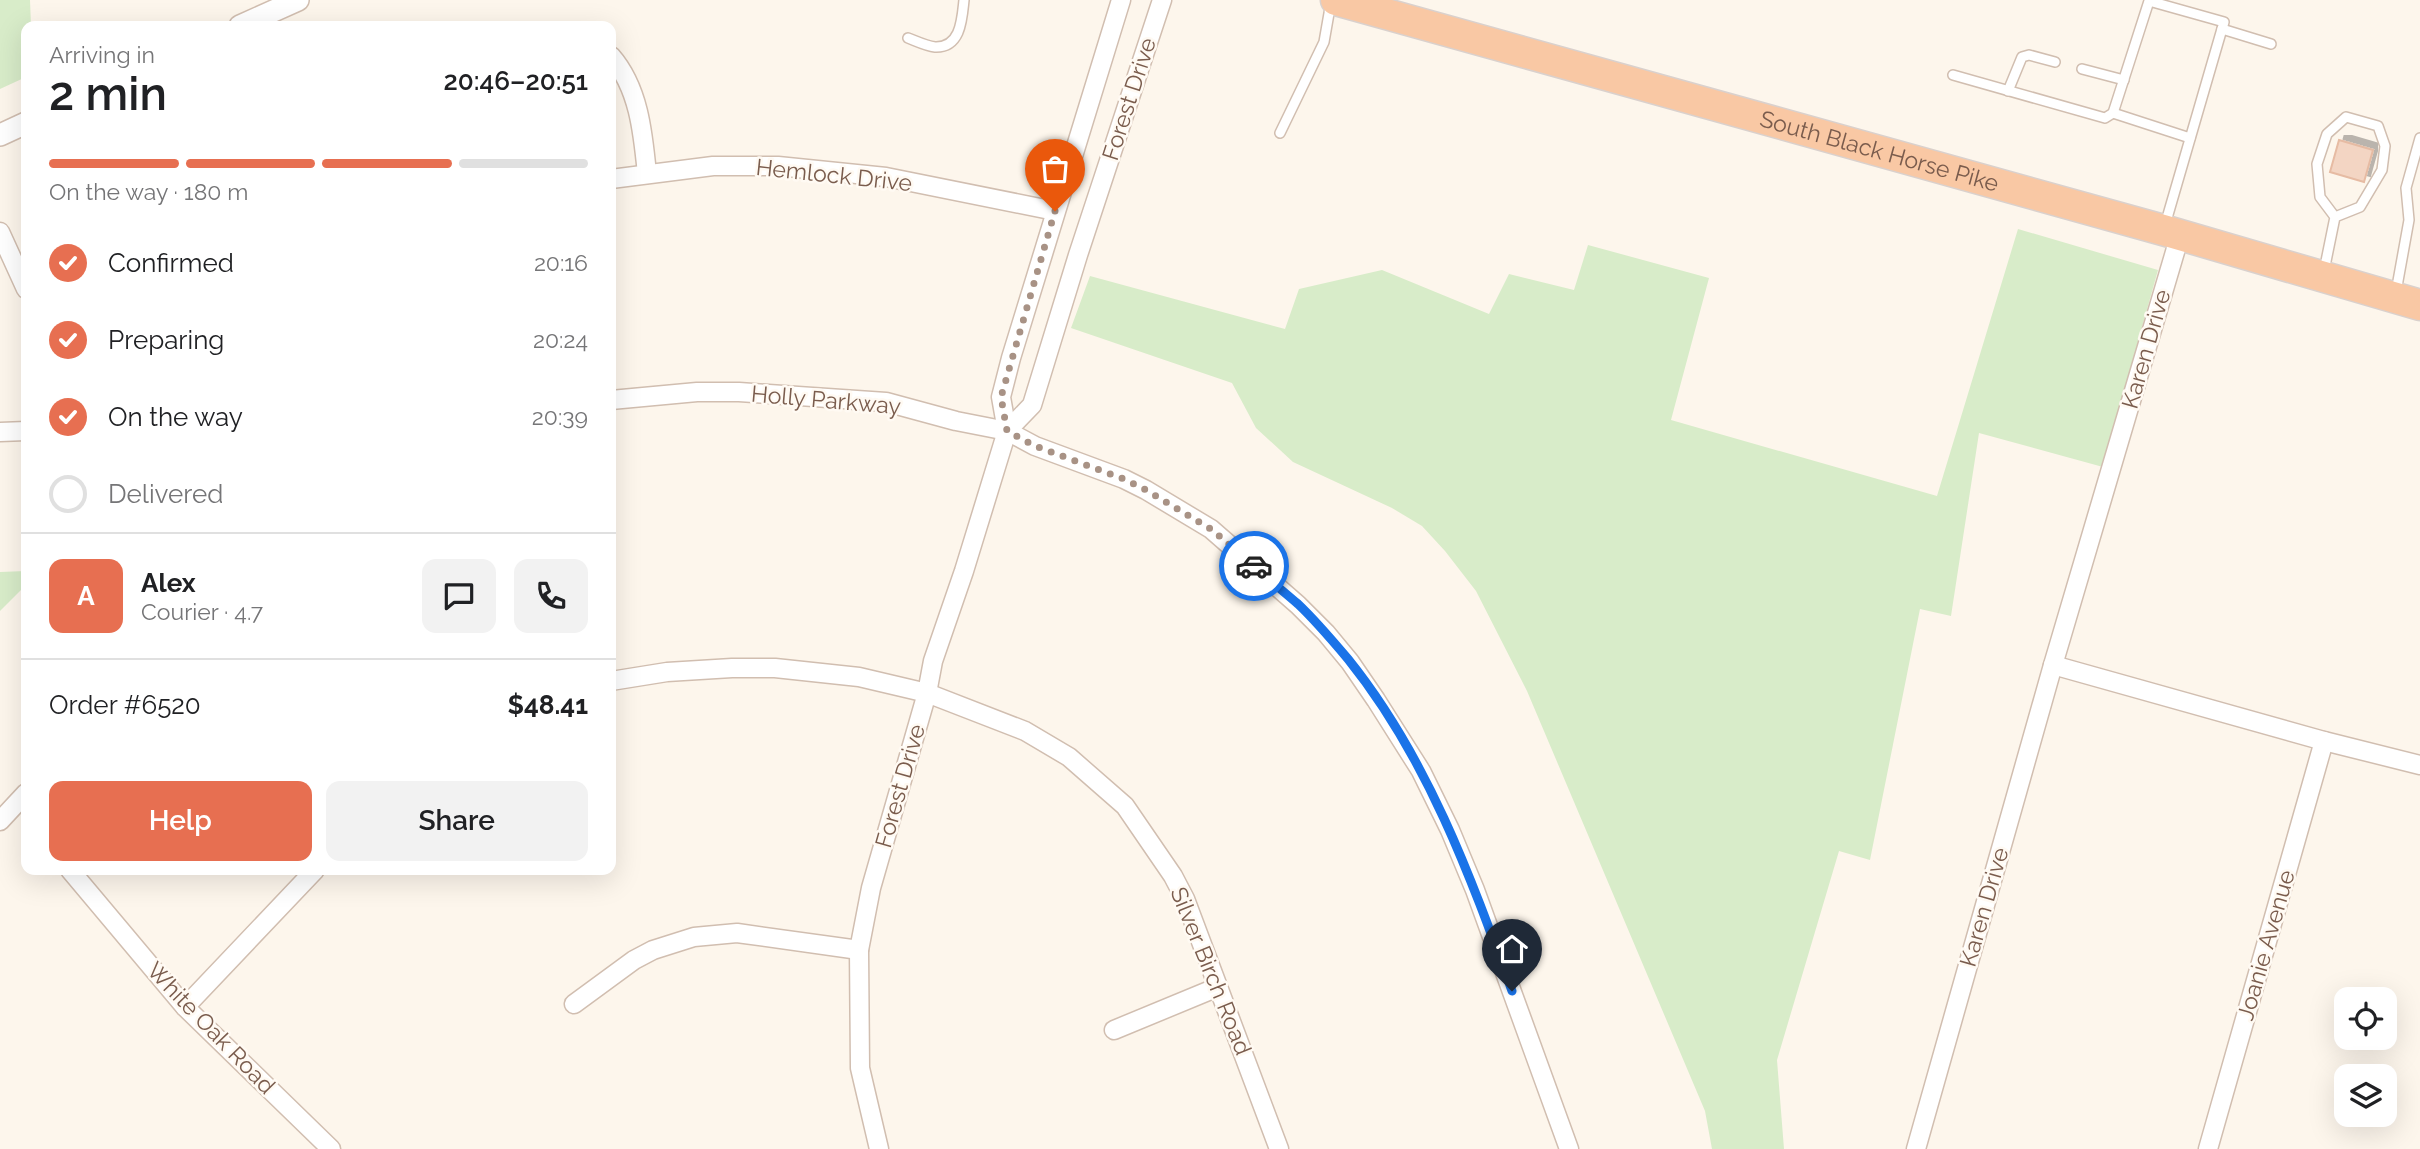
<!DOCTYPE html>
<meta charset="utf-8">
<style>
:root{--surface:#fff;--page:#f2f2f2;--text:#202124;--muted:#757577;--line:#e0e0e0;--accent:#e76f51}
body{margin:0;font-family:Raleway,sans-serif;background:var(--page);color:var(--text);height:100vh;display:flex;flex-direction:column;font-size:26px;white-space:nowrap}
*{box-sizing:border-box;margin:0}
p{font-size:23px;color:var(--muted)}
.icon{flex:none;width:38px;height:38px;fill:none;stroke:currentColor;stroke-width:2;stroke-linecap:round;stroke-linejoin:round}
.map{position:relative;flex:1;overflow:hidden}
.sheet{position:absolute;left:21px;top:21px;width:595px;height:854px;display:flex;flex-direction:column;background:var(--surface);border-radius:14px;box-shadow:0 7px 28px #0002}
.sheet>*{flex:none}
.fabs{position:absolute;left:2334px;top:987px;display:grid;gap:14px}
.fabs a{display:grid;place-items:center;width:63px;height:63px;border-radius:14px;background:var(--surface);box-shadow:0 7px 28px #0002;font-size:35px}
.pin{position:absolute;display:grid;place-items:center;width:60px;height:60px;color:#fff;margin:-72px -30px;border-radius:50% 50% 50% 0;rotate:-45deg;box-shadow:0 0 7px #0007}
.pin .icon{rotate:45deg}
.courier{position:absolute;display:grid;place-items:center;width:70px;height:70px;margin:-35px;border:5px solid #1a73e8;border-radius:50%;background:#fff;color:#222;box-shadow:0 2px 9px #0007}
.head em{font-style:normal;font-weight:600}
.head div{display:flex;flex-direction:column-reverse}
.head{display:flex;align-items:center;justify-content:space-between;height:119px;padding:0 28px}
h1{font-size:46px;font-weight:600;line-height:52px}
.bar{display:grid;grid-template-columns:repeat(4,1fr);gap:10px 7px;align-content:center;height:84px;padding:0 28px}
.bar i{height:9px;border-radius:5px;background:var(--line)}
.bar .on{background:var(--accent)}
.bar p{grid-column:span 4}
.line{display:flex;align-items:center;gap:18px;padding:0 28px;border-top:2px solid var(--line)}
.line div{flex:1}
.round{display:grid;place-items:center;flex:none;width:74px;height:74px;border-radius:14px;background:var(--page)}
ol{padding:0 28px;list-style:none}
li{display:flex;align-items:center;gap:21px;height:77px}
li p{margin-inline-start:auto}
li .icon{padding:7px;border-radius:50%;background:var(--accent);color:#fff;stroke-width:4}
li:last-child{color:var(--muted)}
li i{width:38px;height:38px;border:4px solid var(--line);border-radius:50%}
.action{display:flex;gap:14px;margin-top:auto;padding:14px 28px}
.action a{flex:1;height:80px;border-radius:14px;background:var(--accent);color:#fff;font-size:28px;font-weight:600;line-height:80px;text-align:center}
.action a+a{background:var(--page);color:var(--text)}
.map>svg:first-child{display:block}
</style>
<div class="map">
<svg width="2420" height="1149" viewBox="0 0 2420 1149">
<defs>
<filter id="shadow"><feDropShadow dx="6" dy="-6" stdDeviation="0" flood-color="#0004"/></filter>
</defs>
<rect width="100%" height="100%" fill="#fdf6ec"/>
<g fill="#d8ecc9">
<polygon points="0,0 30,0 31,26 26,26 26,77 0,89"/>
<polygon points="2018,229 2158,270 2103,467 1979,433 1951,616 1920,609 1870,860 1839,851 1777,1060 1784,1149 1712,1149 1705,1111 1527,691 1476,591 1445,551 1422,526 1392,508 1293,462 1256,428 1232,383 1071,328 1090,276 1285,329 1299,289 1382,270 1489,314 1509,274 1574,290 1588,245 1709,278 1671,420 1937,496"/>
<polygon points="26,571 26,585 0,611 0,572"/>
</g>
<polygon fill="#f3d5c3" stroke="#e6bba3" stroke-width="2" filter="url(#shadow)" points="2339,140 2373,150 2364,182 2330,172"/>
<g fill="none" stroke-linecap="round" stroke-linejoin="round">
<g stroke="#d1beb0" stroke-width="12">
<g id="service">
<polyline points="2222,29 2271,44"/>
<path d="M908,38c8,3 18,8 27,9 26,1 27,-28 29,-47"/>
<polyline points="2082,69 2124,80"/>
<polyline points="1953,75 2105,118 2113,113 2149,1 2224,22 2165,225"/>
<polyline points="2008,91 2022,57 2029,55 2055,62"/>
<polyline points="2113,113 2190,138"/>
<polyline points="1280,133 1324,42 1331,2"/>
<polyline points="2324,271 2335,217 2320,197 2317,164 2327,134 2346,117 2378,126 2385,146 2382,170 2360,207 2335,217"/>
<polyline points="2396,292 2409,220 2406,188 2420,138"/>
</g>
</g>
<g stroke="#d1beb0" stroke-width="21">
<g id="minor">
<path d="M611,56c28,32 32,77 36,118"/>
<polyline points="611,179 713,166 778,166 886,177 1055,211"/>
<polyline points="0,232 26,289"/>
<polyline points="611,400 697,392 739,392 886,402 956,421 1007,431 1035,446 1124,479 1146,490 1211,529 1298,605 1326,633 1350,662 1376,700 1421,771 1450,830 1475,890 1569,1149"/>
<polyline points="1007,431 1032,405 1078,255 1162,0"/>
<polyline points="0,432 26,431"/>
<polyline points="2053,665 2324,741 2420,765"/>
<polyline points="611,681 667,672 732,668 775,668 859,677 927,693 1025,731 1069,757 1125,806 1173,876 1185,899 1279,1149"/>
<polyline points="0,821 26,793"/>
<polyline points="70,870 185,1007 331,1149"/>
<polyline points="574,1004 634,960 653,950 694,937 737,933 859,950"/>
<polyline points="185,1007 315,870"/>
<polyline points="1114,1030 1218,987"/>
<polyline points="879,1149 860,1068 859,950 871,888 927,693 933,661 964,571 1007,431 1001,397 1011,358 1121,0"/>
<polyline points="1916,1149 2053,665 2180,235"/>
<polyline points="2208,1149 2324,741"/>
</g>
</g>
<g stroke="#d1beb0" stroke-width="24">
<g id="tertiary">
<polyline points="240,26 298,0"/>
<polyline points="0,135 26,123"/>
</g>
</g>
<g stroke="#dad1cd" stroke-width="33">
<g id="trunk">
<path id="s1" d="M1336,0l827,230 257,75"/>
</g>
</g>
<use href="#service" stroke="#fff" stroke-width="9"/>
<use href="#minor" stroke="#fff" stroke-width="18"/>
<use href="#tertiary" stroke="#fff" stroke-width="21"/>
<use href="#trunk" stroke="#f9c8a4" stroke-width="30"/>
</g>
<g fill="none" stroke-linecap="round" stroke-linejoin="round">
<polyline stroke="#a89285" stroke-width="7" stroke-dasharray="0 12.6" points="1055,211 1001,397 1007,431 1035,446 1124,479 1146,490 1211,529 1254,566"/>
<path stroke="#1a73e8" stroke-width="9" d="M1254,566c14,13 29,25 44,38 18,17 34,36 50,55 79,98 122,216 164,332"/>
</g>
<g text-anchor="middle" stroke-width="5" stroke-linejoin="round" paint-order="stroke">
<g font-size="23" fill="#7a5c4d" stroke="#fffaf3">
<text transform="translate(1129 99) rotate(-72)" y="8">Forest Drive</text>
<text dy="8" stroke="none"><textPath href="#s1" startOffset="564">South Black Horse Pike</textPath></text>
<text transform="translate(834 175) rotate(6)" y="8">Hemlock Drive</text>
<text transform="translate(2146 349) rotate(-74)" y="8">Karen Drive</text>
<text transform="translate(826 400) rotate(5)" y="8">Holly Parkway</text>
<text transform="translate(900 786) rotate(-74)" y="8">Forest Drive</text>
<text transform="translate(1984 907) rotate(-74)" y="8">Karen Drive</text>
<text transform="translate(2266 945) rotate(-74)" y="8">Joanie Avenue</text>
<text transform="translate(1211 971) rotate(68)" y="8">Silver Birch Road</text>
<text transform="translate(211 1028) rotate(46)" y="8">White Oak Road</text>
</g>
</g>
</svg>
<div class="fabs">
<a><svg class="icon" aria-label="locate" viewBox="0 0 24 24"><circle cx="12" cy="12" r="6"/><path d="M12 2v4M12 18v4M2 12h4M18 12h4"/></svg></a>
<a><svg class="icon" aria-label="layers" viewBox="0 0 24 24"><path d="M12 4l9 5-9 5-9-5zM3 14l9 5 9-5"/></svg></a>
</div>
<div class="pin" style="left:1055px;top:211px;background:#ea580c"><svg class="icon" aria-label="bag" viewBox="0 0 24 24"><path d="M5 8h14l-1 12H6zM9 8a3 3 0 0 1 6 0"/></svg></div>
<div class="pin" style="left:1512px;top:991px;background:#1f2937"><svg class="icon" aria-label="home" viewBox="0 0 24 24"><path d="M3 11l9-7 9 7M6 9v11h12V9"/></svg></div>
<div class="courier" style="left:1254px;top:566px"><svg class="icon" aria-label="car" viewBox="0 0 24 24"><path d="M5 17H2v-5l4-1 3-4h7l3 4 3 1v5h-3M9 17h6M6 11h13"/><circle cx="7" cy="17" r="2"/><circle cx="17" cy="17" r="2"/></svg></div>
<section class="sheet">
<div class="head"><div><h1>2 min</h1><p>Arriving in</p></div><em>20:46–20:51</em></div>
<div class="bar"><i class="on"></i><i class="on"></i><i class="on"></i><i></i><p>On the way · 180 m</p></div>
<ol>
<li><svg class="icon" aria-label="check" viewBox="0 0 24 24"><path d="M5 12l5 5 9-10"/></svg>Confirmed<p>20:16</p></li>
<li><svg class="icon" aria-label="check" viewBox="0 0 24 24"><path d="M5 12l5 5 9-10"/></svg>Preparing<p>20:24</p></li>
<li><svg class="icon" aria-label="check" viewBox="0 0 24 24"><path d="M5 12l5 5 9-10"/></svg>On the way<p>20:39</p></li>
<li><i></i>Delivered</li>
</ol>
<div class="line" style="height:126px"><b class="round" style="background:var(--accent);color:#fff">A</b><div><b>Alex</b><p>Courier · 4.7</p></div><a class="round"><svg class="icon" aria-label="chat" viewBox="0 0 24 24"><path d="M4 5h16v11H9l-5 4z"/></svg></a><a class="round"><svg class="icon" aria-label="phone" viewBox="0 0 24 24"><path d="M5 4h4l2 5-3 2q2 4 5 5l2-3 5 2v4C11 20 4 13 5 4z"/></svg></a></div>
<div class="line" style="height:91px"><div>Order #6520</div><b>$48.41</b></div>
<div class="action"><a>Help</a><a>Share</a></div>
</section>
</div>
